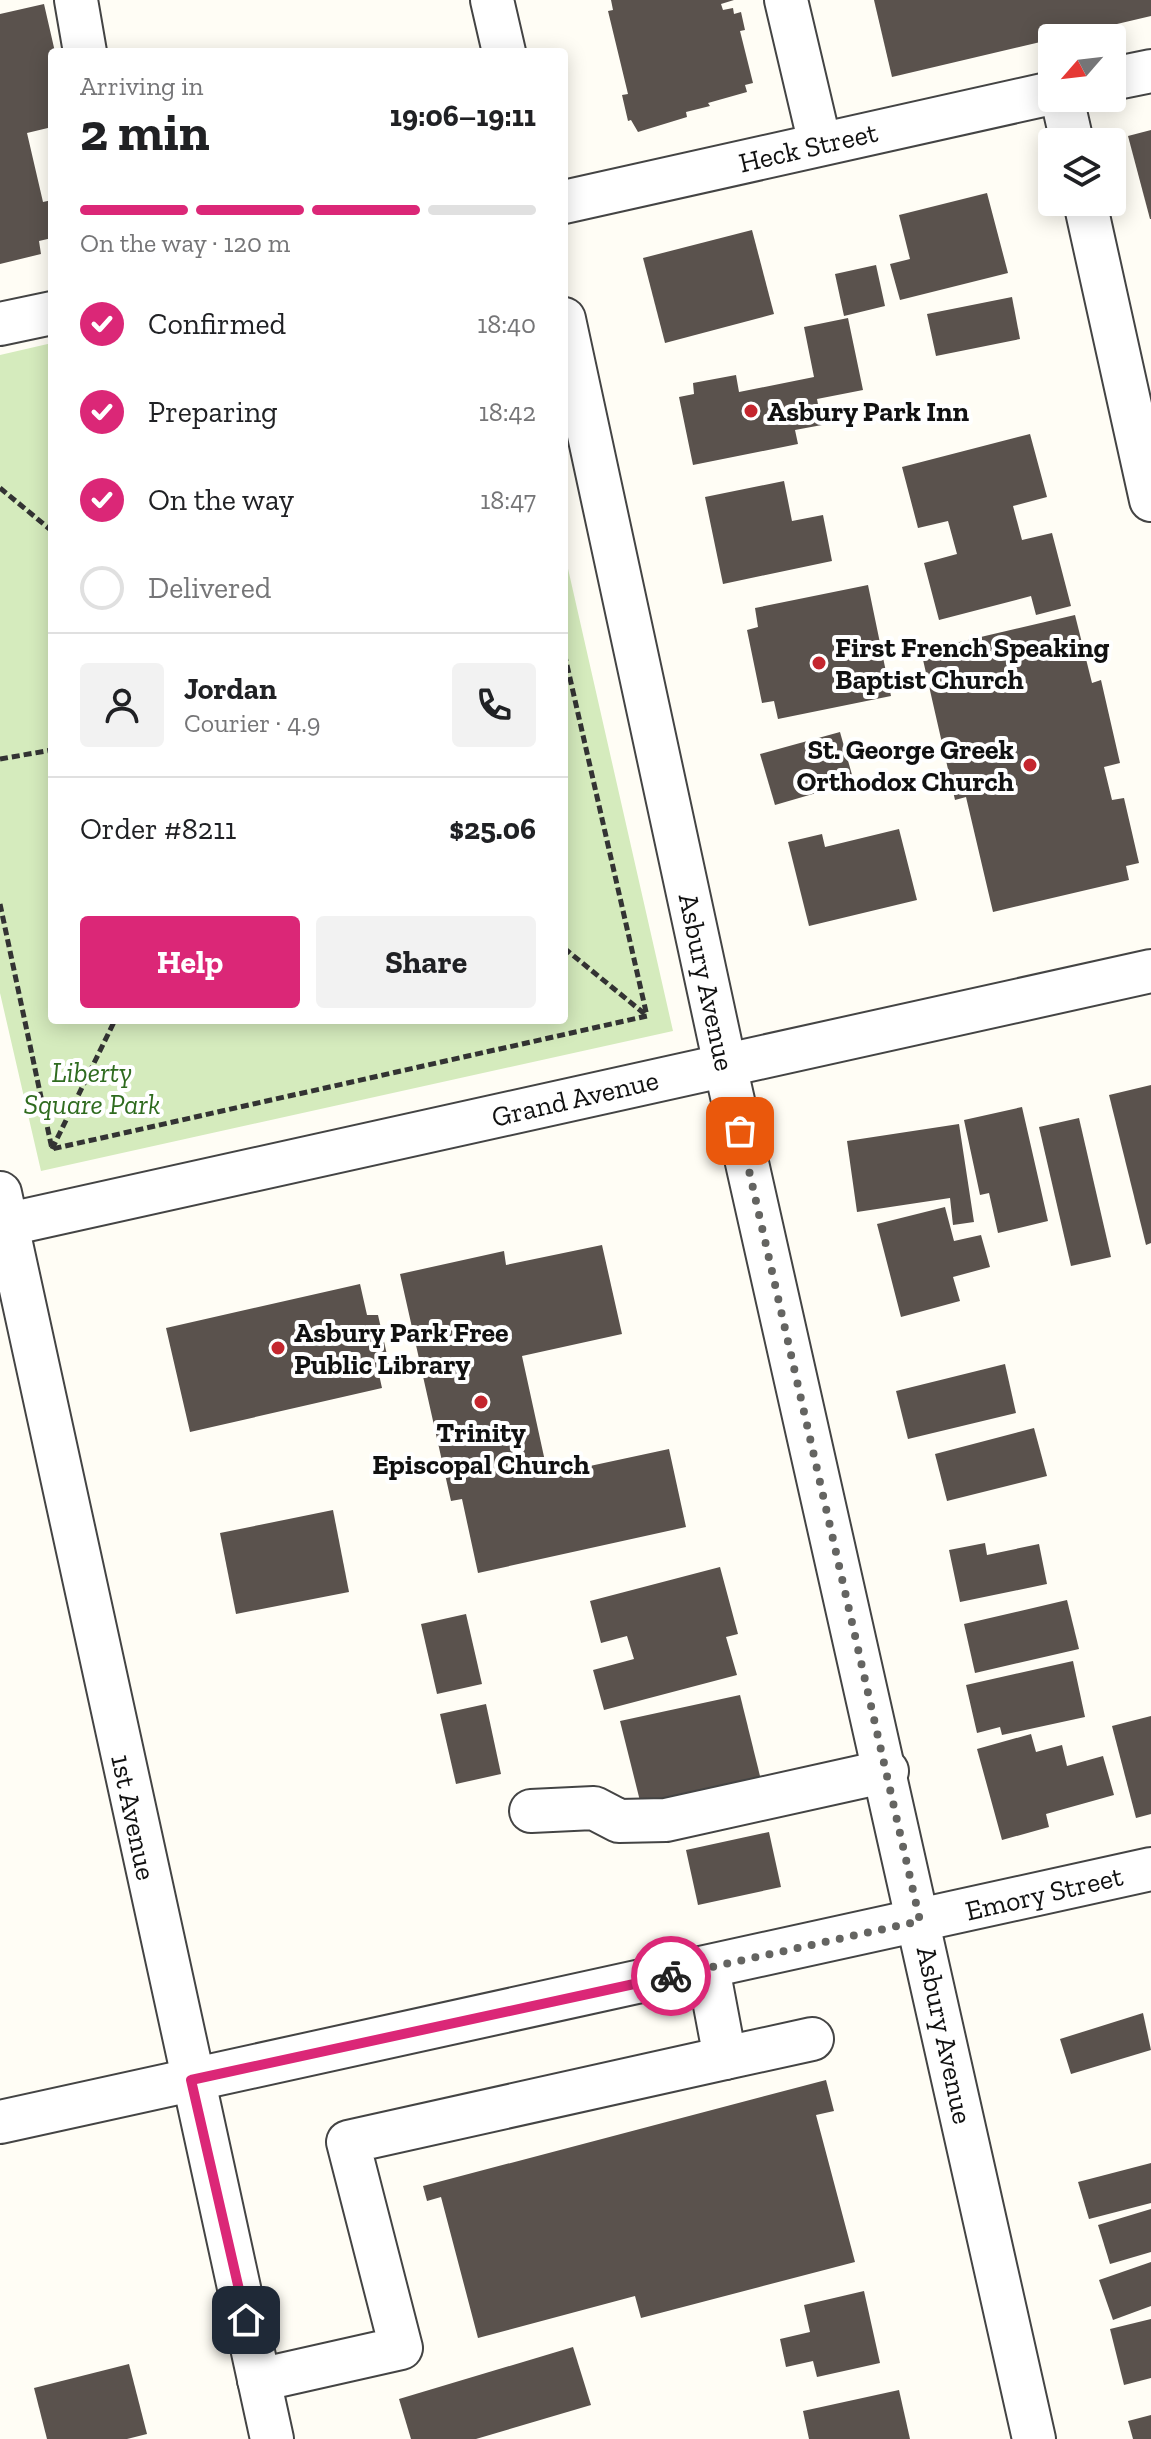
<!DOCTYPE html>
<meta charset="utf-8">
<style>
:root{--surface:#fff;--page:#f2f2f2;--text:#202124;--muted:#757577;--line:#e0e0e0;--accent:#db2777}
body{margin:0;font-family:"Zilla Slab",serif;background:var(--page);color:var(--text);height:100vh;display:flex;flex-direction:column;font-size:30px;white-space:nowrap}
*{box-sizing:border-box;margin:0}
p{font-size:26px;color:var(--muted)}
.icon{flex:none;width:44px;height:44px;fill:none;stroke:currentColor;stroke-width:2;stroke-linecap:round;stroke-linejoin:round}
.map{position:relative;flex:1;overflow:hidden}
.sheet{position:absolute;left:48px;top:48px;width:520px;height:976px;display:flex;flex-direction:column;background:var(--surface);border-radius:8px;box-shadow:0 4px 20px #0003}
.sheet>*{flex:none}
.needle{width:52px;rotate:242deg}
.tools{position:absolute;left:1038px;top:24px;display:grid;gap:16px}
.tools a{display:grid;place-items:center;width:88px;height:88px;border-radius:8px;background:var(--surface);box-shadow:0 4px 20px #0003;font-size:40px}
.pin{position:absolute;display:grid;place-items:center;width:68px;height:68px;color:#fff;margin:-34px;border-radius:16px;box-shadow:0 4px 12px #0006}
.courier{position:absolute;display:grid;place-items:center;width:80px;height:80px;margin:-40px;border:6px solid #db2777;border-radius:50%;background:#fff;color:#222;box-shadow:0 2px 10px #0007}
.summary em{font-style:normal;font-weight:700}
.summary div{display:flex;flex-direction:column-reverse}
.summary{display:flex;align-items:center;justify-content:space-between;height:136px;padding:0 32px}
h1{font-size:52px;font-weight:700;line-height:60px}
.bar{display:grid;grid-template-columns:repeat(4,1fr);gap:12px 8px;align-content:center;height:96px;padding:0 32px}
.bar i{height:10px;border-radius:6px;background:var(--line)}
.bar .current{background:var(--accent)}
.bar p{grid-column:span 4}
.line{display:flex;align-items:center;gap:20px;padding:0 32px;border-top:2px solid var(--line)}
.line div{flex:1}
.round{display:grid;place-items:center;flex:none;width:84px;height:84px;border-radius:8px;background:var(--page)}
ol{padding:0 32px;list-style:none}
li{display:flex;align-items:center;gap:24px;height:88px}
li p{margin-inline-start:auto}
li .icon{padding:8px;border-radius:50%;background:var(--accent);color:#fff;stroke-width:4}
li:last-child{color:var(--muted)}
li i{width:44px;height:44px;border:4px solid var(--line);border-radius:50%}
.cta{display:flex;gap:16px;margin-top:auto;padding:16px 32px}
.cta a{flex:1;height:92px;border-radius:8px;background:var(--accent);color:#fff;font-size:32px;font-weight:700;line-height:92px;text-align:center}
.cta a+a{background:var(--page);color:var(--text)}
.map>svg:first-child{display:block}
</style>
<div class="map">
<svg width="1151" height="2439" viewBox="0 0 1151 2439">
<rect width="100%" height="100%" fill="#fffdf5"/>
<polygon fill="#d5ebbd" points="52,343 52,1020 564,1020 564,551 673,1031 41,1171 0,993 0,355"/>
<g fill="#5a524d">
<polygon points="611,0 734,0 721,4 723,10 733,8 734,14 741,12 745,30 740,31 753,83 745,85 747,92 708,103 710,106 686,112 687,117 638,132 631,120 628,121 622,95 628,94 608,11 613,10"/>
<polygon points="874,0 1151,0 1151,16 892,77"/>
<polygon points="44,4 55,52 52,52 52,127 27,133 43,202 52,200 52,238 39,241 41,254 0,264 0,14"/>
<polygon points="1151,130 1151,219 1150,219 1128,136"/>
<polygon points="987,193 1008,273 900,300 890,264 910,259 899,215"/>
<polygon points="752,230 774,314 665,343 643,258"/>
<polygon points="876,265 885,306 844,316 835,274"/>
<polygon points="1012,297 1020,339 936,356 927,314"/>
<polygon points="848,318 863,390 817,399 822,425 795,430 798,444 693,465 679,397 694,394 693,383 736,375 739,392 814,377 804,327"/>
<polygon points="1030,434 1047,497 1013,506 1022,540 1052,533 1071,606 1036,615 1031,596 939,620 924,563 957,554 948,521 918,528 902,467"/>
<polygon points="784,481 792,521 823,515 832,561 723,584 705,497"/>
<polygon points="868,585 891,696 778,719 774,701 762,703 747,630 758,627 755,608"/>
<polygon points="1075,615 1092,683 1101,680 1120,763 1104,767 1112,800 1124,798 1139,863 1126,866 1129,880 993,912 966,797 955,800 921,651"/>
<polygon points="840,732 854,782 775,805 760,754"/>
<polygon points="899,829 917,900 809,926 788,842 822,834 825,847"/>
<polygon points="1151,1085 1151,1243 1146,1245 1109,1095"/>
<polygon points="1022,1107 1048,1221 998,1233 989,1193 980,1195 964,1120"/>
<polygon points="1079,1118 1111,1257 1071,1266 1039,1127"/>
<polygon points="959,1124 974,1222 953,1225 950,1198 857,1212 847,1141"/>
<polygon points="945,1207 954,1241 981,1235 990,1267 953,1277 960,1301 901,1317 877,1224"/>
<polygon points="602,1245 622,1334 522,1356 548,1475 669,1449 686,1527 478,1573 462,1499 451,1501 400,1274 504,1251 506,1265"/>
<polygon points="360,1284 367,1315 378,1315 390,1368 378,1370 382,1388 190,1432 166,1328"/>
<polygon points="1005,1364 1016,1413 908,1439 896,1391"/>
<polygon points="1034,1428 1047,1476 947,1501 935,1454"/>
<polygon points="333,1510 349,1592 236,1614 220,1533"/>
<polygon points="985,1543 987,1555 1039,1544 1047,1584 960,1602 949,1550"/>
<polygon points="720,1567 738,1634 726,1637 737,1675 604,1710 593,1670 634,1659 627,1636 601,1643 590,1601"/>
<polygon points="1067,1600 1079,1649 975,1673 964,1624"/>
<polygon points="466,1614 482,1684 437,1694 421,1624"/>
<polygon points="1073,1661 1085,1717 1002,1735 1000,1727 977,1733 966,1685"/>
<polygon points="740,1695 761,1780 642,1809 620,1721"/>
<polygon points="486,1704 501,1774 456,1784 440,1714"/>
<polygon points="1151,1716 1151,1814 1136,1818 1112,1726"/>
<polygon points="1031,1734 1036,1752 1062,1745 1067,1766 1103,1756 1114,1795 1046,1814 1049,1827 1002,1840 977,1749"/>
<polygon points="769,1832 781,1887 698,1905 686,1850"/>
<polygon points="1143,2013 1151,2050 1071,2074 1060,2039"/>
<polygon points="826,2080 834,2111 816,2115 855,2262 641,2318 635,2296 478,2338 441,2197 427,2201 423,2186"/>
<polygon points="1151,2163 1151,2203 1089,2219 1078,2182"/>
<polygon points="1151,2209 1151,2252 1110,2264 1098,2225"/>
<polygon points="1151,2262 1151,2306 1113,2320 1099,2280"/>
<polygon points="864,2291 880,2363 817,2377 813,2361 786,2367 780,2339 810,2332 804,2305"/>
<polygon points="1151,2319 1151,2378 1124,2385 1110,2329"/>
<polygon points="573,2347 591,2405 476,2439 411,2439 399,2399"/>
<polygon points="129,2364 147,2434 127,2439 47,2439 34,2388"/>
<polygon points="899,2390 910,2439 809,2439 803,2411"/>
<polygon points="1151,2415 1151,2439 1133,2439 1128,2421"/>
</g>
<g fill="none" stroke-linecap="round" stroke-linejoin="round">
<g stroke="#444" stroke-width="46">
<g id="minor">
<polyline points="76,0 85,52"/>
<polyline points="492,0 504,52"/>
<polyline points="786,0 820,144"/>
<polyline points="1112,79 1151,71"/>
<polyline points="1062,98 1072,142"/>
<polyline points="564,202 1052,93"/>
<polyline points="1085,202 1151,500"/>
<polyline points="564,319 725,1065 1034,2439"/>
<polyline points="0,324 52,313"/>
<polyline points="0,1193 272,2439"/>
<polyline points="0,1226 1151,971"/>
<polyline points="531,1811 594,1808 619,1821 666,1820 887,1771"/>
<polyline points="725,2058 812,2039"/>
<polyline points="0,2122 1151,1869"/>
<polyline points="259,2380 401,2348 348,2142 725,2058 708,1968"/>
</g>
</g>
<g stroke="#333" stroke-width="5" stroke-dasharray="8 4" stroke-linecap="butt">
<polyline points="0,488 52,531"/>
<polyline points="0,759 52,750"/>
<polyline points="0,904 52,1149 647,1016 564,652"/>
<polyline points="564,948 646,1015"/>
<polyline points="52,1149 115,1020"/>
</g>
<use href="#minor" stroke="#fff" stroke-width="42"/>
</g>
<g fill="none" stroke-linecap="round" stroke-linejoin="round">
<polyline stroke="#646461" stroke-width="8" stroke-dasharray="0 14.4" points="671,1976 920,1921 740,1131"/>
<polyline stroke="#db2777" stroke-width="10" points="246,2320 191,2080 671,1976"/>
</g>
<g fill="#c4262e" stroke="#fff" stroke-width="3">
<circle cx="751" cy="411" r="8"/>
<circle cx="819" cy="663" r="8"/>
<circle cx="1030" cy="765" r="8"/>
<circle cx="278" cy="1348" r="8"/>
<circle cx="481" cy="1402" r="8"/>
</g>
<g text-anchor="middle" stroke-width="8" stroke-linejoin="round" paint-order="stroke">
<g font-size="28" fill="#111" stroke="#fff">
<text transform="translate(808 147) rotate(-13)" y="10">Heck Street</text>
<text transform="translate(707 982) rotate(78)" y="10">Asbury Avenue</text>
<text transform="translate(575 1098) rotate(-13)" y="10">Grand Avenue</text>
<text transform="translate(134 1817) rotate(78)" y="10">1st Avenue</text>
<text transform="translate(1044 1893) rotate(-13)" y="10">Emory Street</text>
<text transform="translate(945 2035) rotate(78)" y="10">Asbury Avenue</text>
</g>
<g font-size="28" font-weight="bold" fill="#111" stroke="#fff" text-anchor="start">
<text x="767" y="421">Asbury Park Inn</text>
<text x="835" y="657">First French Speaking<tspan x="835" dy="32">Baptist Church</tspan></text>
<text x="1014" y="759" text-anchor="end">St. George Greek<tspan x="1014" dy="32">Orthodox Church</tspan></text>
<text x="294" y="1342">Asbury Park Free<tspan x="294" dy="32">Public Library</tspan></text>
<text x="481" y="1442" text-anchor="middle">Trinity<tspan x="481" dy="32">Episcopal Church</tspan></text>
</g>
<g font-size="28" font-style="italic" fill="#2f6b1f" stroke="#fff">
<text x="92" y="1082">Liberty<tspan x="92" dy="32">Square Park</tspan></text>
</g>
</g>
</svg>
<div class="tools">
<a><svg class="needle" viewBox="-14 -14 28 28"><path d="M0-13l5 13h-10z" fill="#e53935"/><path d="M0 13l5-13h-10z" fill="#757577"/></svg></a>
<a><svg class="icon" aria-label="layers" viewBox="0 0 24 24"><path d="M12 4l9 5-9 5-9-5zM3 14l9 5 9-5"/></svg></a>
</div>
<div class="pin" style="left:740px;top:1131px;background:#ea580c"><svg class="icon" aria-label="bag" viewBox="0 0 24 24"><path d="M5 8h14l-1 12H6zM9 8a3 3 0 0 1 6 0"/></svg></div>
<div class="pin" style="left:246px;top:2320px;background:#1f2937"><svg class="icon" aria-label="home" viewBox="0 0 24 24"><path d="M3 11l9-7 9 7M6 9v11h12V9"/></svg></div>
<div class="courier" style="left:671px;top:1976px"><svg class="icon" aria-label="bike" viewBox="0 0 24 24"><circle cx="6" cy="16" r="4"/><circle cx="18" cy="16" r="4"/><path d="M6 16l4-8h5l3 8M10 8l3 8H6M13 5h3"/></svg></div>
<section class="sheet">
<div class="summary"><div><h1>2 min</h1><p>Arriving in</p></div><em>19:06–19:11</em></div>
<div class="bar"><i class="current"></i><i class="current"></i><i class="current"></i><i></i><p>On the way · 120 m</p></div>
<ol>
<li><svg class="icon" aria-label="check" viewBox="0 0 24 24"><path d="M5 12l5 5 9-10"/></svg>Confirmed<p>18:40</p></li>
<li><svg class="icon" aria-label="check" viewBox="0 0 24 24"><path d="M5 12l5 5 9-10"/></svg>Preparing<p>18:42</p></li>
<li><svg class="icon" aria-label="check" viewBox="0 0 24 24"><path d="M5 12l5 5 9-10"/></svg>On the way<p>18:47</p></li>
<li><i></i>Delivered</li>
</ol>
<div class="line" style="height:144px"><a class="round"><svg class="icon" aria-label="person" viewBox="0 0 24 24"><circle cx="12" cy="8" r="4"/><path d="M4 21q1-7 8-7t8 7"/></svg></a><div><b>Jordan</b><p>Courier · 4.9</p></div><a class="round"><svg class="icon" aria-label="phone" viewBox="0 0 24 24"><path d="M5 4h4l2 5-3 2q2 4 5 5l2-3 5 2v4C11 20 4 13 5 4z"/></svg></a></div>
<div class="line" style="height:104px"><div>Order #8211</div><b>$25.06</b></div>
<div class="cta"><a>Help</a><a>Share</a></div>
</section>
</div>
